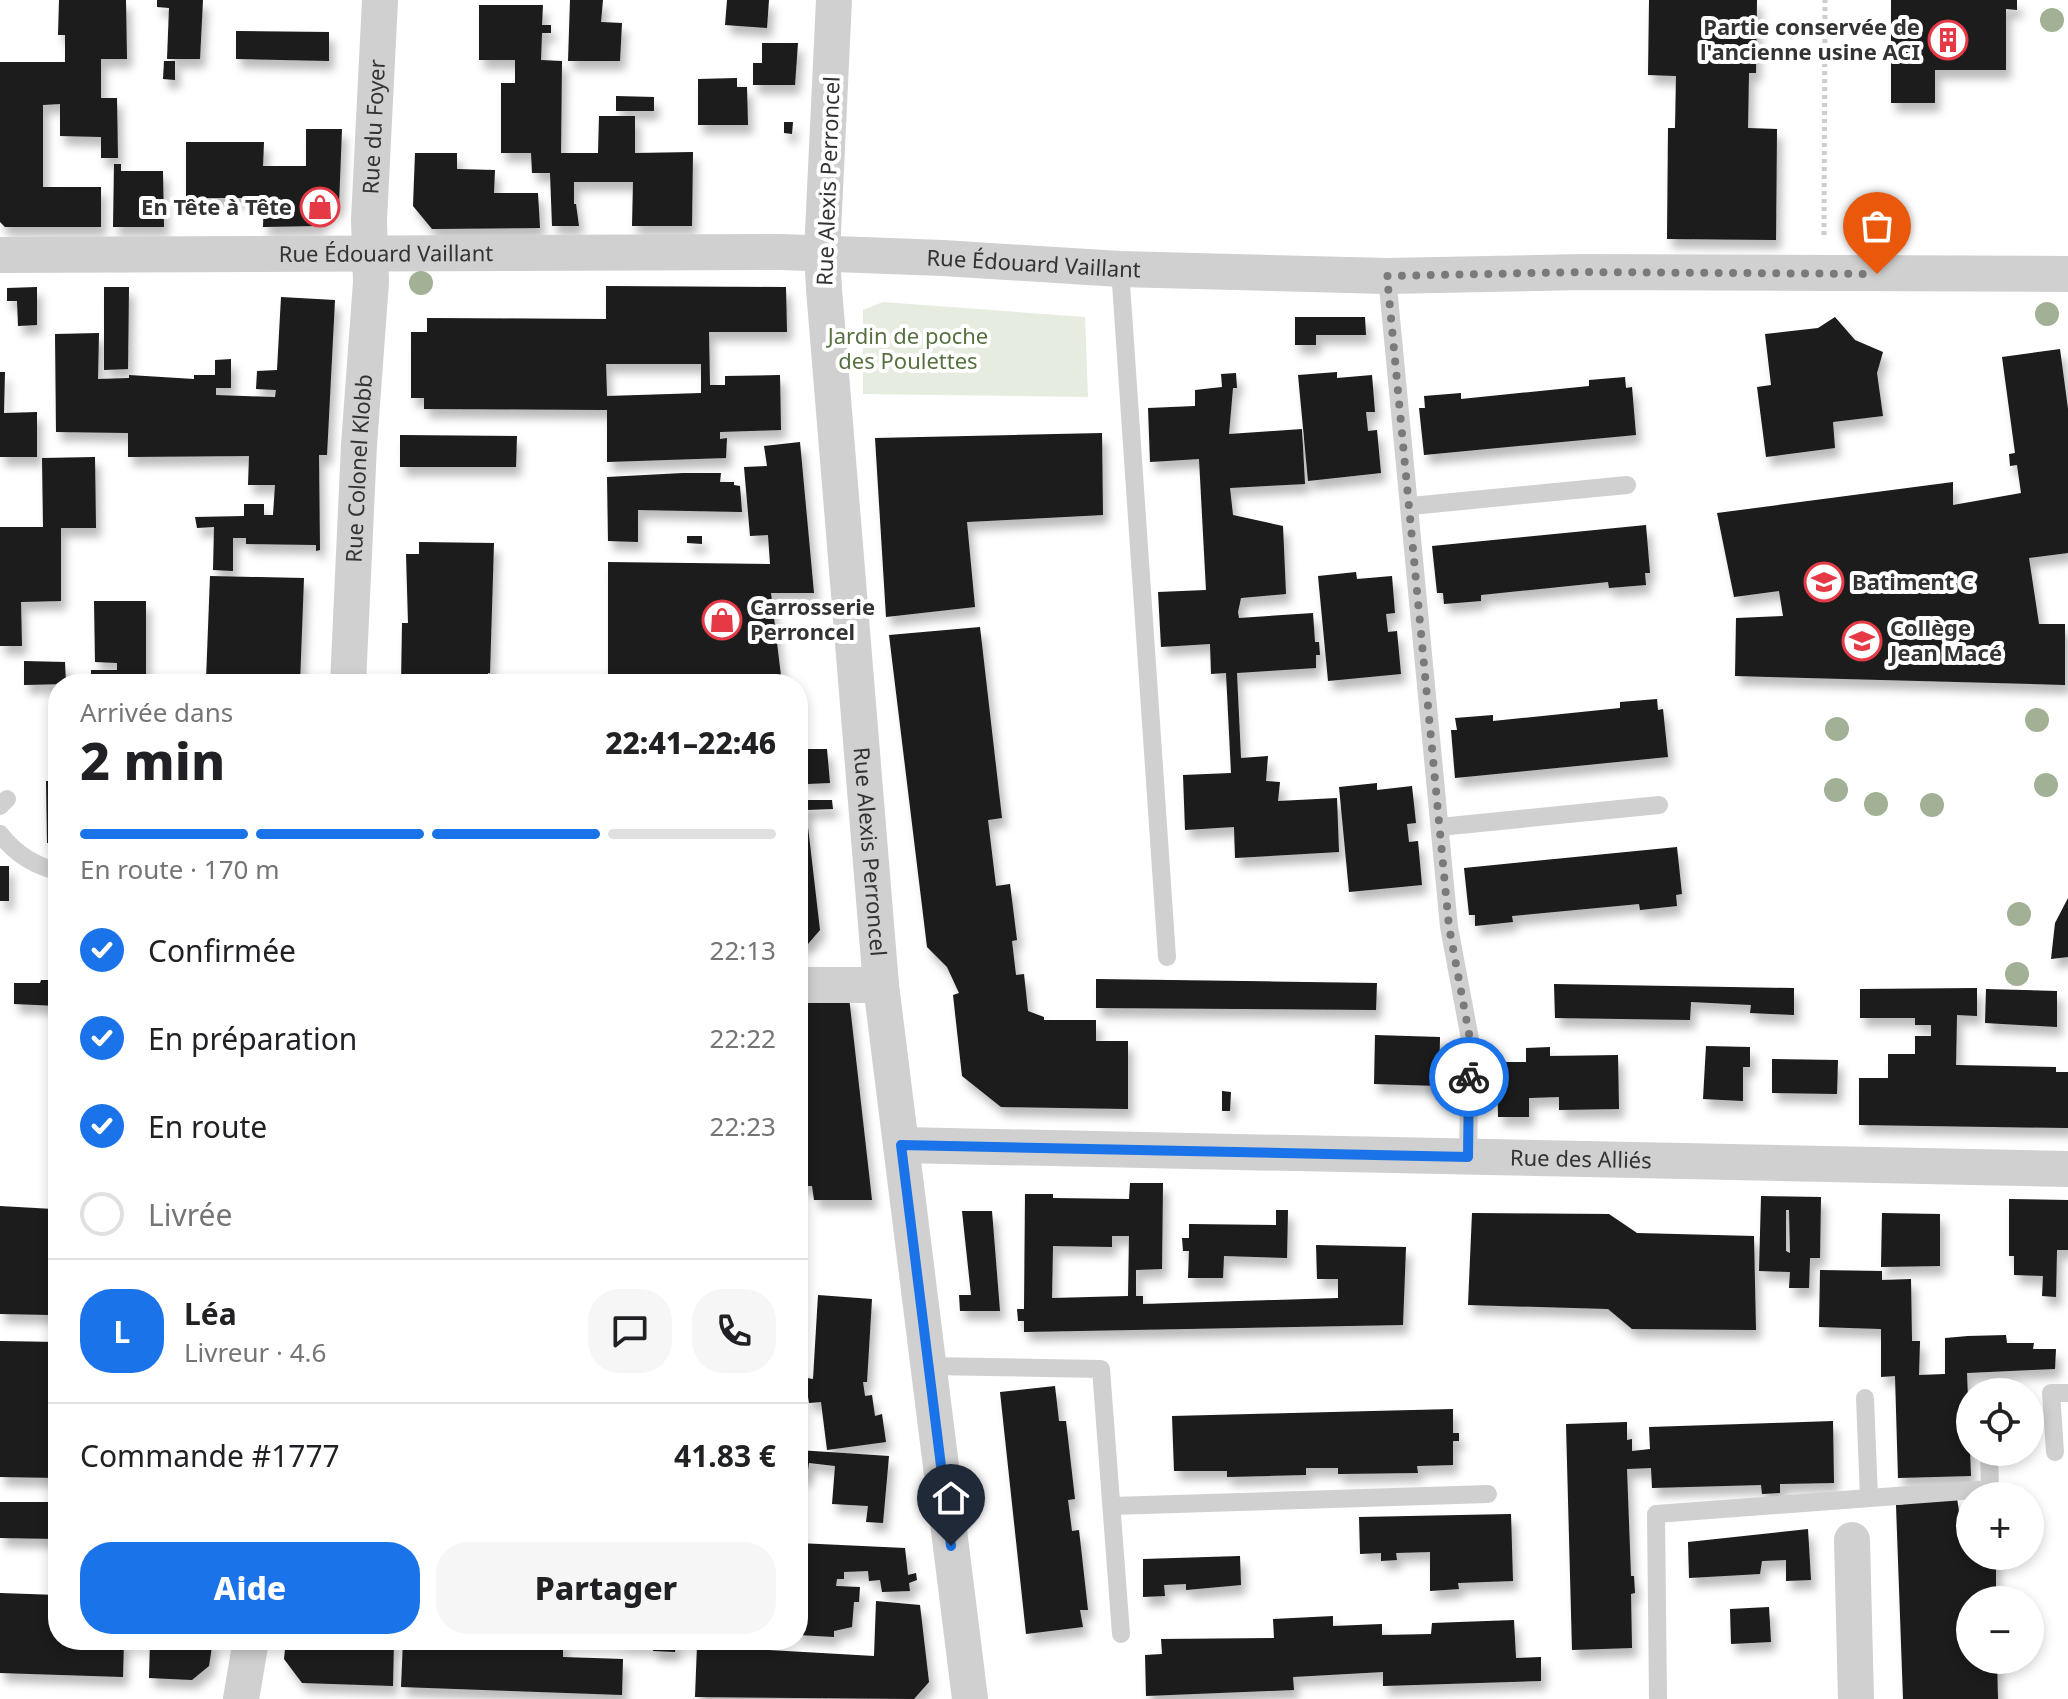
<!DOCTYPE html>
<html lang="fr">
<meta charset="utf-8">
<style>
:root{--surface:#fff;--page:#f6f6f6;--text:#202124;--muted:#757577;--line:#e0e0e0;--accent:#1a73e8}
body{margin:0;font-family:"Noto Sans",sans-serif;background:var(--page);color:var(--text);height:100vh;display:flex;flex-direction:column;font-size:30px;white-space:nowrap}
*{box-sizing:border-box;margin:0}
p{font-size:26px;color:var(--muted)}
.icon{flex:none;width:44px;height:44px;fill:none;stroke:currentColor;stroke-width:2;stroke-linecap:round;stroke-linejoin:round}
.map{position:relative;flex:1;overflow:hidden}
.side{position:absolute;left:48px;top:674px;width:760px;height:976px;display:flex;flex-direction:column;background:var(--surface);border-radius:32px;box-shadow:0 4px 12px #0003}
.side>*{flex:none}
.tools{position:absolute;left:1956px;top:1378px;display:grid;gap:16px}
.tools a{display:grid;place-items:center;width:88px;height:88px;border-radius:50%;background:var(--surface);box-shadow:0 4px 12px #0003;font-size:40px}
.pin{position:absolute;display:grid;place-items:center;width:68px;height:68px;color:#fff;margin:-82px -34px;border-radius:50% 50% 50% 0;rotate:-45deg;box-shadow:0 0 8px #0007}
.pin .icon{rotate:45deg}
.courier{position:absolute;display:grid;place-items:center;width:80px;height:80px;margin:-40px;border:6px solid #1a73e8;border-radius:50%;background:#fff;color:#222;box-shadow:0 2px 10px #0007}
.overview em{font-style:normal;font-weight:800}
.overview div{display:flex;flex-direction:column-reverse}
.overview{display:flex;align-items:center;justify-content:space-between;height:136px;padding:0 32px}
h1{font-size:52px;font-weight:800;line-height:60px}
.bar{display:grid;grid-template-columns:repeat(4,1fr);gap:12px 8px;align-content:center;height:96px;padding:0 32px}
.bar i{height:10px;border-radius:6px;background:var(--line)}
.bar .active{background:var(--accent)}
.bar p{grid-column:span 4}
.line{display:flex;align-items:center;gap:20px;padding:0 32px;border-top:2px solid var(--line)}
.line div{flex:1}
.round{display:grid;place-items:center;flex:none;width:84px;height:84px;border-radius:32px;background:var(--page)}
ol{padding:0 32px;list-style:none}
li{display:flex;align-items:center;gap:24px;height:88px}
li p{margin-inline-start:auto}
li .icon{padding:8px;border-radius:50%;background:var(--accent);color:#fff;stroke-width:4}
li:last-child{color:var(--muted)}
li i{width:44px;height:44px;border:4px solid var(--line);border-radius:50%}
.cta{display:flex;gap:16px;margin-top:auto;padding:16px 32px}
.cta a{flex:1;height:92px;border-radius:32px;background:var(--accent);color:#fff;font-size:32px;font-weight:800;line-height:92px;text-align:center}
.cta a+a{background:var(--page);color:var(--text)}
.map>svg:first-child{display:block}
</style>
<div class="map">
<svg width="2068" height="1699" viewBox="0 0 2068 1699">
<defs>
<filter id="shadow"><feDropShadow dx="5" dy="9" stdDeviation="4" flood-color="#0004"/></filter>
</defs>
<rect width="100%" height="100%" fill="#fff"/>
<polygon fill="#e6ecdf" points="883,302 1085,317 1088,397 863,394 863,310"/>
<g fill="#1a1a1a" fill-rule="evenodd" filter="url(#shadow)">
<polygon points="59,0 126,0 127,59 101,59 101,98 117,98 118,158 101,158 101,137 60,136 60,104 43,105 43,187 101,187 101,227 5,227 0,222 0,62 65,62 65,35 58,35"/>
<polygon points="157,0 203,0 200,59 167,59 169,8 157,7"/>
<polygon points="570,0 603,0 601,22 622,23 620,61 568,61"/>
<polygon points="727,0 769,0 767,28 725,25"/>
<polygon points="1649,0 1757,0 1756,73 1749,73 1748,128 1777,129 1776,240 1667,239 1668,128 1675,128 1676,76 1648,75"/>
<polygon points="1891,0 2017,0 2017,10 2006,9 2006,70 1935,70 1935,103 1891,103"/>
<polygon points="479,5 543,5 542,25 551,25 551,33 542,33 541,60 562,61 561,153 598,153 599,116 635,116 635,153 693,152 692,226 632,226 633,182 574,182 574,204 576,204 579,226 552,226 550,173 532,173 531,153 501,153 501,83 515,83 515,60 479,60"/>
<polygon points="236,31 329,32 329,61 236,59"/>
<polygon points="762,43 798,43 795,85 753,85 753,63 762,63"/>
<polygon points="164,61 175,61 175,80 163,79"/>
<polygon points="737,78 737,87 747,87 748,125 698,125 698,79"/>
<polygon points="616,96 654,97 654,111 616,111"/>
<polygon points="784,122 793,122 792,134 784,133"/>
<polygon points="306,129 342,129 339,205 317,226 263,227 264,198 186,198 186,142 264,142 263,166 306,166"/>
<polygon points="415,153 457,153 457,169 495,170 494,193 538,193 540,228 432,229 413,206"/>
<polygon points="114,164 121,164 121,171 163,171 164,227 113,227"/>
<path d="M606,286l180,1 1,45h-78l1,53h15v-9l55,-1 1,55 -61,2v7l7,-1 -1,20 -119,4v-52l-183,-1v-11h-13v-66h16v-14l179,1zM606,364h95v29l-94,3z"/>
<polygon points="37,287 37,325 18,326 17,301 7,301 7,288"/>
<polygon points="104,287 129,287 128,369 104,370"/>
<polygon points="281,297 335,300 327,455 319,455 320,550 316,551 316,545 246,544 246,538 233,538 233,571 213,570 214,527 197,528 195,517 244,516 244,504 264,504 264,515 273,515 275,485 248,485 249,456 128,457 128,433 56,432 55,334 99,333 98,379 129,378 129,375 194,379 194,375 215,375 215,360 231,359 231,388 216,388 216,395 275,397 276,390 256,389 257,371 277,370"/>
<polygon points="1295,317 1365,317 1366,335 1316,335 1316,345 1295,345"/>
<polygon points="1835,317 1855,340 1883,352 1877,373 1883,416 1833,422 1835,448 1766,457 1757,387 1771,385 1765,334 1818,328"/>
<polygon points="2060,349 2068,409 2068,553 2029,558 2039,624 2065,624 2065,685 1735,676 1736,618 1783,616 1779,591 1734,597 1717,513 1953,482 1953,505 2021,493 2017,465 2010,466 2009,454 2015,453 2002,357"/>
<polygon points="0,372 5,372 4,413 37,412 37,457 0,457"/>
<polygon points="1337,372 1337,378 1372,375 1375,412 1366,412 1368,431 1377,430 1381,473 1308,481 1298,375"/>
<polygon points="1236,373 1237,388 1233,388 1229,434 1302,429 1305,484 1230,488 1233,515 1283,526 1286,594 1241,598 1238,612 1239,618 1313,613 1315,642 1319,642 1320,655 1316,655 1316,668 1237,673 1241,758 1268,756 1266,781 1280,782 1278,801 1337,798 1339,852 1235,858 1234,827 1185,830 1183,775 1231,773 1226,673 1211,674 1210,644 1161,647 1158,592 1206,590 1199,459 1150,462 1148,408 1195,406 1195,390 1222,387 1221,374"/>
<polygon points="1625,377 1626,388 1632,387 1636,435 1424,455 1419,408 1425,408 1424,396 1461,393 1461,399 1589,386 1589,380"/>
<polygon points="1102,433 1103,515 967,522 975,607 886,617 875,438"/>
<polygon points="400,435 517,436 516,467 400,467"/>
<polygon points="800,442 814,593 771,593 782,684 715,684 703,675 669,676 669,684 608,684 608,562 770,564 768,535 750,536 744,467 767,466 764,446"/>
<polygon points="95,457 96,528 61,528 61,601 21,602 22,646 0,646 0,527 43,527 42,458"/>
<polygon points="683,473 721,473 720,482 734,482 734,485 740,486 742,512 638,510 638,542 608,541 607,477"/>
<polygon points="1646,525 1650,573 1645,573 1646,585 1609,588 1608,582 1481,595 1481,601 1444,604 1443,593 1437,593 1432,546"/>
<polygon points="687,536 702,536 702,544 687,543"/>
<polygon points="419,542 494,543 490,673 488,673 488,684 401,684 402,623 408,623 406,554 419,554"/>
<polygon points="1356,572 1357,579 1392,576 1395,613 1386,614 1388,632 1397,631 1401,674 1328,681 1318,576"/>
<polygon points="210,576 304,578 300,683 238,684 238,681 206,680"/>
<polygon points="94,601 146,601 146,684 91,684 91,670 117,670 117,663 95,662"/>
<polygon points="980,627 1002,818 988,820 996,886 1010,884 1017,940 1012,941 1016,975 1024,974 1028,1011 1044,1017 1044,1020 1096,1020 1096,1041 1128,1041 1128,1109 1001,1107 962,1076 953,995 959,993 947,967 927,947 889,635"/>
<polygon points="24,661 65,662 66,684 24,685"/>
<polygon points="1657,699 1658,710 1663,709 1668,757 1455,778 1451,730 1457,730 1455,718 1493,715 1493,721 1620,708 1620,702"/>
<polygon points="798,749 827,749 830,783 807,784 807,779 798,779"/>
<polygon points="46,781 58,781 58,843 47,843"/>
<polygon points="1377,783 1377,790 1412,786 1416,823 1407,824 1409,842 1418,841 1422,885 1349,892 1339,787"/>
<polygon points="798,800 832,800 833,809 806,810 820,930 808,944 798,944"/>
<polygon points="1677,847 1682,894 1676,895 1677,906 1640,910 1639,904 1512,916 1513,922 1475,926 1475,915 1469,915 1464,868"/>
<rect x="0" y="866" width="9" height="35"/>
<polygon points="2068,898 2068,957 2051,959 2055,923"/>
<polygon points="1096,979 1377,983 1376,1010 1096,1008"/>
<polygon points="41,980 58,980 58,1006 14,1004 14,983 40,983"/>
<polygon points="1554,984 1794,988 1794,1015 1750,1013 1751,1005 1691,1002 1690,1020 1555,1018"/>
<polygon points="1977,988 1977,1016 1957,1015 1956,1065 2056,1067 2056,1072 2068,1072 2068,1128 1859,1125 1859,1078 1888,1078 1888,1054 1915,1054 1915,1036 1931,1036 1931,1025 1915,1025 1915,1018 1860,1018 1860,989"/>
<polygon points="1986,989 2057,991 2057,1027 1985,1023"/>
<polygon points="798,997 849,997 872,1200 814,1200 812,1186 798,1186 798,1137 808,1137 805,1101 798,1102"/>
<polygon points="1375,1035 1440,1037 1439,1086 1374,1084"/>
<polygon points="1706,1046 1750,1047 1750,1067 1743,1067 1743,1101 1703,1099"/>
<polygon points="1550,1047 1550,1056 1618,1055 1619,1109 1559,1110 1559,1097 1529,1098 1529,1117 1498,1117 1497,1062 1526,1062 1526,1048"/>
<polygon points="1772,1059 1838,1060 1837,1094 1772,1093"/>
<polygon points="1222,1091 1231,1092 1230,1111 1222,1111"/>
<path d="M1130,1183h33l-1,86 -26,1v26h7v8l195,-6v-19h-21l-1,-34 90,2 -3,78 -379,7v-11h-6l-1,-12h7l1,-115h28v4l76,1zM1112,1236h17l-1,60 -76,2 1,-52 59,1z"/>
<path d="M1761,1196l60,1 -1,61h-10l-1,30h-20l1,-16 -31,-1zM1786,1210h3l1,43 -4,-2z"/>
<polygon points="2009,1199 2068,1200 2068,1250 2057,1250 2056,1297 2042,1296 2043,1276 2014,1275 2014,1256 2009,1256"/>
<polygon points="0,1206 53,1209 51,1315 0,1314"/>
<polygon points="1276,1210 1288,1210 1287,1258 1224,1256 1223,1278 1188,1278 1189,1251 1183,1251 1182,1238 1189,1238 1189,1224 1276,1225"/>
<polygon points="962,1211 992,1211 1000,1311 960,1311 959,1295 971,1295"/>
<polygon points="1472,1213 1609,1214 1637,1233 1754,1236 1756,1330 1632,1329 1608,1309 1468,1305"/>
<polygon points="1882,1213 1940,1214 1940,1266 1881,1267"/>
<polygon points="1820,1270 1882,1271 1882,1280 1911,1279 1912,1341 1920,1341 1919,1375 1945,1374 1945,1338 1968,1336 2006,1335 2007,1343 2034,1343 2033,1349 2056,1349 2055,1369 1967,1373 1971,1476 1898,1478 1895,1376 1881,1377 1881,1329 1819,1327"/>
<polygon points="818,1295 872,1299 867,1382 863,1382 865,1396 872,1395 875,1416 882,1414 886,1442 827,1450 821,1402 809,1403 805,1378 798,1378 798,1371 807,1371 807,1378 813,1379"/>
<polygon points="0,1341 58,1342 58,1478 0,1477"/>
<polygon points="1055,1386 1059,1421 1066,1421 1075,1499 1068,1500 1072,1531 1079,1530 1088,1610 1080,1610 1083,1627 1026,1634 1000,1392"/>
<polygon points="1453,1409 1453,1433 1459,1433 1459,1441 1453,1441 1453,1465 1417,1466 1418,1473 1338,1474 1338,1468 1306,1468 1306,1475 1227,1477 1227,1471 1174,1471 1172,1416"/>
<polygon points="1833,1421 1834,1483 1780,1484 1780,1493 1762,1494 1761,1485 1652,1488 1651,1468 1627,1469 1631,1576 1634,1576 1635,1593 1631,1594 1632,1648 1572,1650 1566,1424 1627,1422 1627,1440 1632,1439 1632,1451 1650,1449 1649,1427"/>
<polygon points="798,1450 889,1456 883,1523 866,1522 868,1506 832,1504 835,1466 809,1463 807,1477 798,1476"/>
<polygon points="1957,1498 1960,1518 1970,1518 1970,1556 1996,1556 1996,1600 1970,1600 1970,1660 1997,1660 1998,1699 1903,1699 1896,1505"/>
<polygon points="0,1502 58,1502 58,1539 0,1538"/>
<polygon points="1511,1514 1513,1581 1458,1583 1459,1589 1430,1591 1430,1552 1396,1553 1397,1560 1381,1561 1381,1553 1360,1554 1359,1517"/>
<polygon points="1808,1529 1811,1580 1786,1581 1786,1560 1762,1561 1760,1574 1689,1578 1688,1542"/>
<polygon points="798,1543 905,1548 908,1575 916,1573 917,1580 909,1583 910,1591 882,1592 880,1580 869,1581 868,1571 844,1572 844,1579 837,1579 836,1586 860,1587 859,1602 854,1602 852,1627 834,1631 834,1637 798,1635"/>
<polygon points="1240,1556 1241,1585 1186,1590 1186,1584 1164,1585 1165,1596 1143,1597 1143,1559"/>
<polygon points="0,1593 58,1595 58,1640 124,1640 123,1677 0,1673"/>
<polygon points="876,1601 920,1605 929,1682 914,1699 695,1697 697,1645 730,1646 730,1640 751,1640 751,1649 874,1656"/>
<polygon points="1769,1607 1771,1642 1731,1644 1730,1609"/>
<polygon points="1333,1616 1333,1626 1382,1624 1382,1635 1431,1634 1432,1623 1514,1620 1516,1658 1541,1657 1541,1681 1383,1686 1383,1672 1293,1677 1294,1690 1146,1696 1145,1655 1162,1654 1161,1639 1274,1638 1273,1619"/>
<polygon points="150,1640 213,1640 209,1666 192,1680 149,1678"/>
<polygon points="286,1640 394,1640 393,1686 302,1683 284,1659"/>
<polygon points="403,1640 563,1640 563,1657 623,1659 622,1695 401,1687"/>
<polygon points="619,1640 676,1640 675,1652 653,1651 653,1644 619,1643"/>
</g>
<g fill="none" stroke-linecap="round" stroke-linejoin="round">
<polyline stroke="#cdcdcd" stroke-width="5" stroke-dasharray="4 4" stroke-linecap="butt" points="1824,235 1825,0"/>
<g stroke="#d0d0d0" stroke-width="18">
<polyline points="1120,269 1167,957"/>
<polyline points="1387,276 1449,927 1470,1039 1468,1157"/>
<polyline points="1411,506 1627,485"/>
<polyline points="0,806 7,799"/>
<polyline points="1440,827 1659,805"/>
<path d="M0,834c15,19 34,32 58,37"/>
<polyline points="929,1366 1101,1369 1121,1634"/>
<polyline points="1865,1398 1869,1498"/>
<polyline points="2055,1452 2051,1393 2068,1393"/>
<polyline points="1112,1506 1488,1494"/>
<polyline points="1658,1699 1656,1514 1990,1489 1989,1452"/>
</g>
<g stroke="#d0d0d0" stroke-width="36">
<path id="s1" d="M834,0l-12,253 2,36 57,696 89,714"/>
<path id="s2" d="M0,255l781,-3 162,6 177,11 267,7 195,-4 486,2"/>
<path id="s3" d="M348,684l11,-239 12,-163 -2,-62 11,-220"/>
<polyline points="798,985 881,985"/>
<path id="s4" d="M901,1145l1167,24"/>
<polyline points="1852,1540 1856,1699"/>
<polyline points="241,1699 251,1640"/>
</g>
</g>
<g fill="#a2b095">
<circle cx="2052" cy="20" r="12"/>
<circle cx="421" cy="283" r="12"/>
<circle cx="2047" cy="314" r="12"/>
<circle cx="2037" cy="720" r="12"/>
<circle cx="1837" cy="729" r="12"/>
<circle cx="2046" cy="785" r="12"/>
<circle cx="1836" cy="790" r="12"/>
<circle cx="1876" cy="804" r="12"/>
<circle cx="1932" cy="805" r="12"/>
<circle cx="2019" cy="914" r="12"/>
<circle cx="2017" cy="974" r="12"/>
</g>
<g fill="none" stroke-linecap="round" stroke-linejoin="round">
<polyline stroke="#7a7a7a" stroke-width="8" stroke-dasharray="0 14.4" points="1469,1077 1470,1039 1449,927 1387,276 1582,272 1877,274"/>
<polyline stroke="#1a73e8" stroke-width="10" points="951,1546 901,1145 1468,1157 1469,1077"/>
</g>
<defs>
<g id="building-ring" transform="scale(2)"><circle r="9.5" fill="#fff" stroke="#e63946" stroke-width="1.5"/><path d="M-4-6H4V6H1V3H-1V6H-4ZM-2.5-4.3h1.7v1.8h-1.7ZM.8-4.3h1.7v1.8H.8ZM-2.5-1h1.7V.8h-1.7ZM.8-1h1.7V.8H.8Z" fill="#e63946"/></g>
<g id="shop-ring" transform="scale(2)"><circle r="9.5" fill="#fff" stroke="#e63946" stroke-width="1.5"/><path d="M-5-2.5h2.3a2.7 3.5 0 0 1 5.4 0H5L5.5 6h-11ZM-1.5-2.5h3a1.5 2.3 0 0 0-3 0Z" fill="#e63946"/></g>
<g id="school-ring" transform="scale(2)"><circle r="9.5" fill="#fff" stroke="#e63946" stroke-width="1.5"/><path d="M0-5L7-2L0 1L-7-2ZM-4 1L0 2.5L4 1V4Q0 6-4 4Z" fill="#e63946"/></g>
</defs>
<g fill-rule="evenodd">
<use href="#building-ring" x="1948" y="40"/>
<use href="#shop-ring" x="320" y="207"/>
<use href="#school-ring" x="1824" y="582"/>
<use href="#shop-ring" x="722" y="620"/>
<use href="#school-ring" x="1862" y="641"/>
</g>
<g text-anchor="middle" stroke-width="8" stroke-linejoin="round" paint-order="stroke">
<g font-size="22" font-weight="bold" fill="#333" stroke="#fff" text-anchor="start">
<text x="1920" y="35" text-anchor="end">Partie conservée de<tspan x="1920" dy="25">l'ancienne usine ACI</tspan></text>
<text x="292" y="215" text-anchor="end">En Tête à Tête</text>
<text x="1852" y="590">Batiment C</text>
<text x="750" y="615">Carrosserie<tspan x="750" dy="25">Perroncel</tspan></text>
<text x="1890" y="636">Collège<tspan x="1890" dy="25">Jean Macé</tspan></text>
</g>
<g font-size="22" fill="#333" stroke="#fff">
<text dy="8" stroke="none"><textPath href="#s3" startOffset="558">Rue du Foyer</textPath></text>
<text transform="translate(828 181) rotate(-88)" y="8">Rue Alexis Perroncel</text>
<text dy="8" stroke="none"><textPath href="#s2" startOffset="386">Rue Édouard Vaillant</textPath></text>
<text dy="8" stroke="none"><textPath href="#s2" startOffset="1034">Rue Édouard Vaillant</textPath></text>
<text dy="8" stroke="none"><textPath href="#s3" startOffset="216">Rue Colonel Klobb</textPath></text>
<text dy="8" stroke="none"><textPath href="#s1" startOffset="854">Rue Alexis Perroncel</textPath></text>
<text dy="8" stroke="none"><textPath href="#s4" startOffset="680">Rue des Alliés</textPath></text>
</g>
<g font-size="22" fill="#56703f" stroke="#fff">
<text x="908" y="344">Jardin de poche<tspan x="908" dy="25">des Poulettes</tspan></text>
</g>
</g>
</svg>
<div class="tools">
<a><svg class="icon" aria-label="locate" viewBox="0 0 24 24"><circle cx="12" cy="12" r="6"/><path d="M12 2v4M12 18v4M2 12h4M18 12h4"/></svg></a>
<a>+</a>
<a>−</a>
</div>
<div class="pin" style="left:1877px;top:274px;background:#ea580c"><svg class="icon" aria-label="bag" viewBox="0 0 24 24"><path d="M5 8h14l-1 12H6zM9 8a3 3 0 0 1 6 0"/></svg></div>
<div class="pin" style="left:951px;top:1546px;background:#1f2937"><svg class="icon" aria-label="home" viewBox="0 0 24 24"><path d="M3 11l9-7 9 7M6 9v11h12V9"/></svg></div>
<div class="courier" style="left:1469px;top:1077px"><svg class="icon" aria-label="bike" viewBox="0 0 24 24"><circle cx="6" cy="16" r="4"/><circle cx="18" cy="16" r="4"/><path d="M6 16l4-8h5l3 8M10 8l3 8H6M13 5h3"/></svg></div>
<section class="side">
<div class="overview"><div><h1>2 min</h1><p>Arrivée dans</p></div><em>22:41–22:46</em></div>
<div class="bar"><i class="active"></i><i class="active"></i><i class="active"></i><i></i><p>En route · 170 m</p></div>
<ol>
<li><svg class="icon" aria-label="check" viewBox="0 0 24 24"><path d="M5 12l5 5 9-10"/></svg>Confirmée<p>22:13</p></li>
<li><svg class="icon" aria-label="check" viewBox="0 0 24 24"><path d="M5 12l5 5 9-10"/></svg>En préparation<p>22:22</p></li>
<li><svg class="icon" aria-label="check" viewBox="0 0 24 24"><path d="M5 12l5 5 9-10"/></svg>En route<p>22:23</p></li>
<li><i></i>Livrée</li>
</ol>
<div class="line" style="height:144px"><b class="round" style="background:var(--accent);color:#fff">L</b><div><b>Léa</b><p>Livreur · 4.6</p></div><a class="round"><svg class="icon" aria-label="chat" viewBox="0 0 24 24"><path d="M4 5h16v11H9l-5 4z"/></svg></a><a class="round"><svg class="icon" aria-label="phone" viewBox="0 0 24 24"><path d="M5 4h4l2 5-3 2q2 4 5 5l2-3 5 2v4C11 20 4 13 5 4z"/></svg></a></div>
<div class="line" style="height:104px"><div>Commande #1777</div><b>41.83 €</b></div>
<div class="cta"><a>Aide</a><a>Partager</a></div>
</section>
</div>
